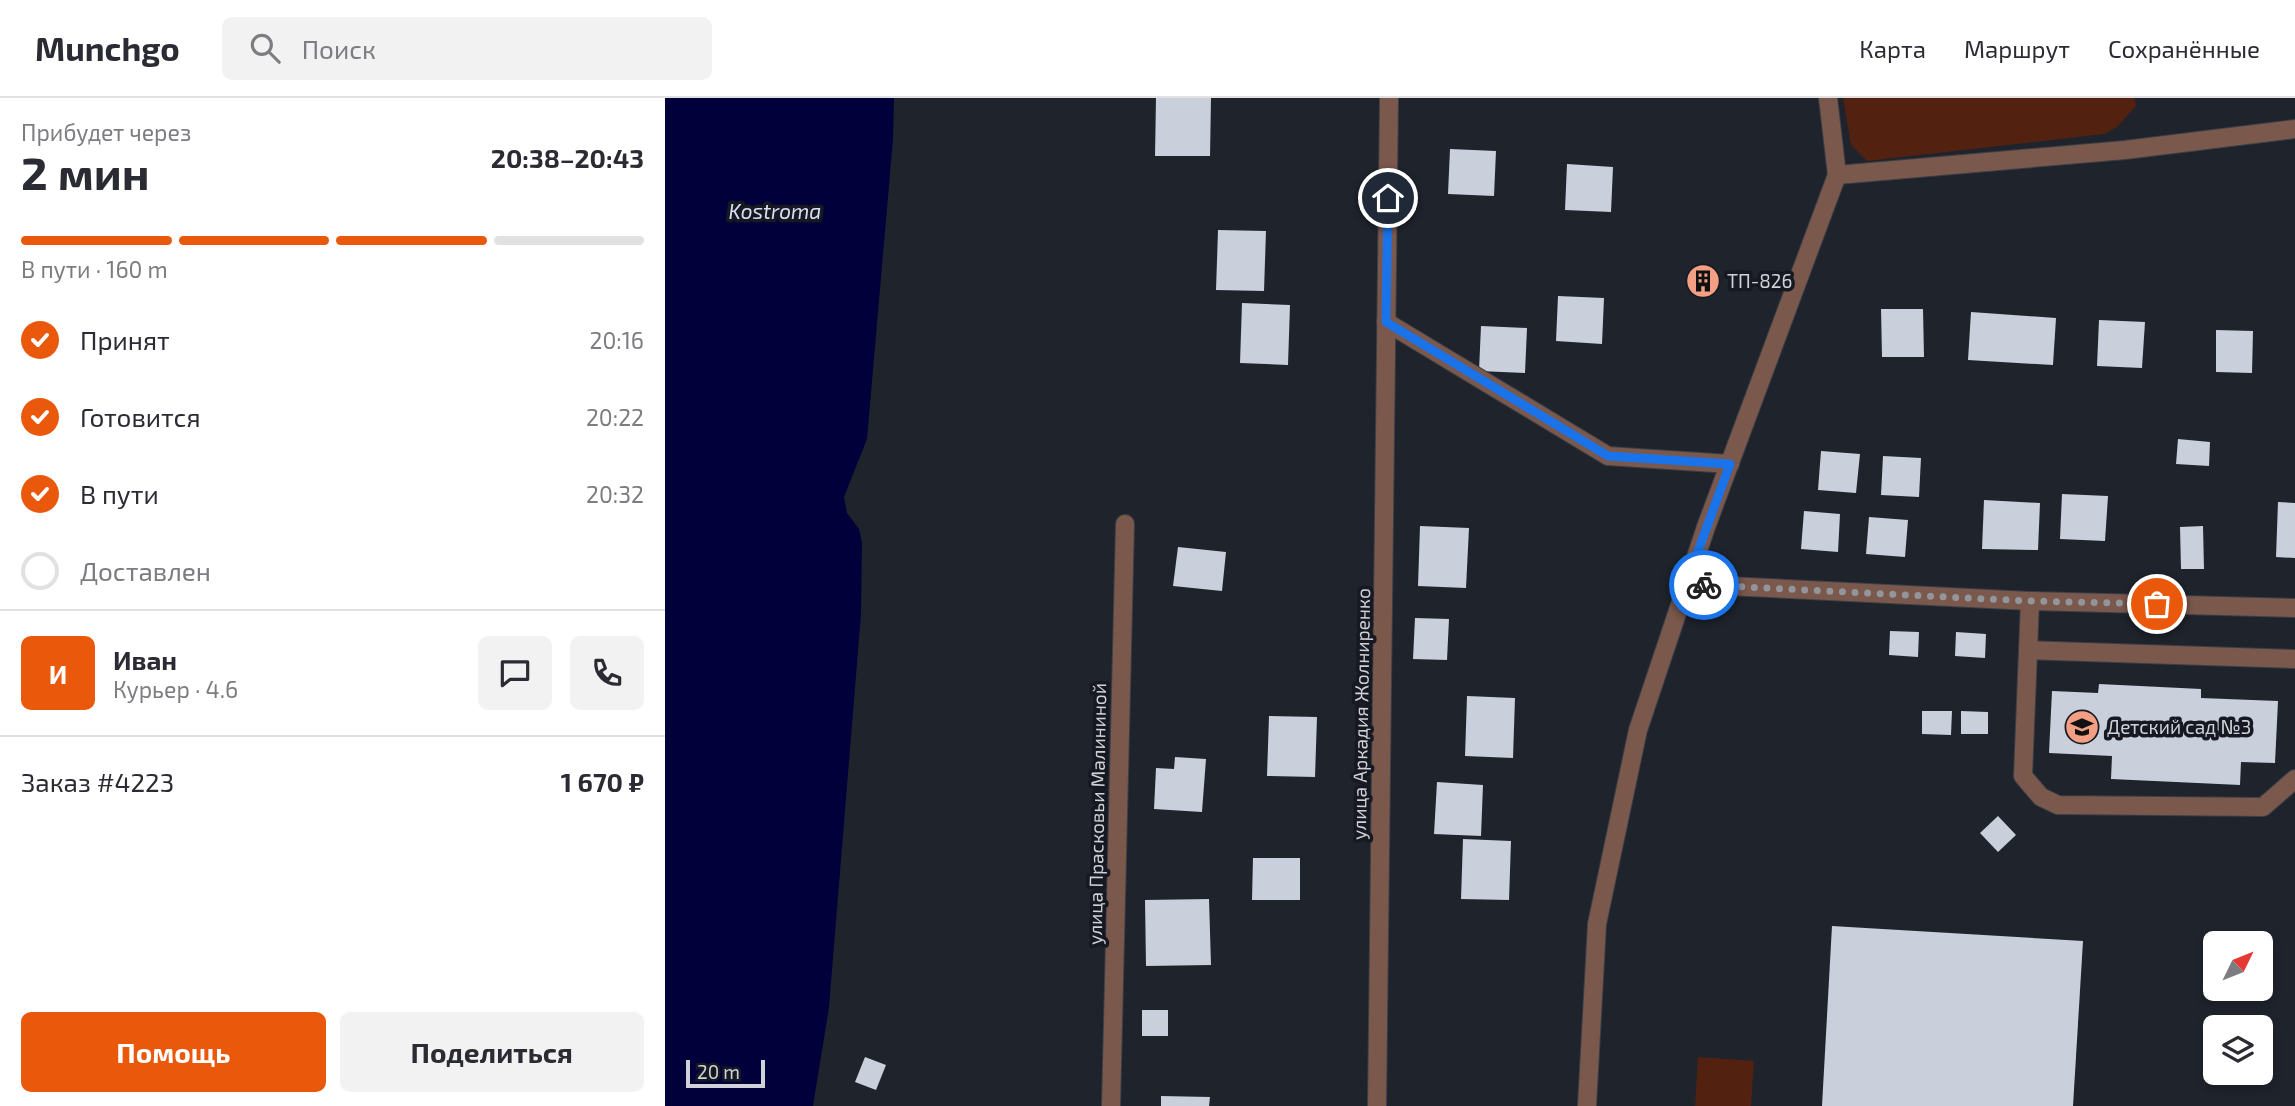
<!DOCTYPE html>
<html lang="ru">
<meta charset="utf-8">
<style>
:root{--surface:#fff;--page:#f2f2f3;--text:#2b2b33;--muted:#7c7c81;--line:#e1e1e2;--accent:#ea580c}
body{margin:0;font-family:"Exo 2",sans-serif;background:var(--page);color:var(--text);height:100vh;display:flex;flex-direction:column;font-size:26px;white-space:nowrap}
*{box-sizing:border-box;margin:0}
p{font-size:23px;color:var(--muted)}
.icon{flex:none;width:38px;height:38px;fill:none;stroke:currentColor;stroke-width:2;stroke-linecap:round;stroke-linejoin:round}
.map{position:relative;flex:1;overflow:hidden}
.panel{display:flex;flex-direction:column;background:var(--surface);width:665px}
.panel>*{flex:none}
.needle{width:46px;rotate:47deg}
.tools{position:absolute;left:1538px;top:833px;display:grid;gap:14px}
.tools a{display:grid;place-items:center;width:70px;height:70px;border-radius:10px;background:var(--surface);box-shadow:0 4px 10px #0003;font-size:35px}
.scale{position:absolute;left:21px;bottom:18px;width:79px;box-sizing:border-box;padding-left:7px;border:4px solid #d0d2d8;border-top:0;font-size:19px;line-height:24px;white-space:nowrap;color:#d0d2d8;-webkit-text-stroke:5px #161922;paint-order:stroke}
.pin{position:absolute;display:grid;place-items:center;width:60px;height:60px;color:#fff;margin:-30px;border:4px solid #fff;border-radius:50%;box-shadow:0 2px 7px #0007}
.courier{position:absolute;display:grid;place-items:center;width:70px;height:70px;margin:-35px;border:5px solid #1a73e8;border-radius:50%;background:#fff;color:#222;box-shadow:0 2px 9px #0007}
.summary em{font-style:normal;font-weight:700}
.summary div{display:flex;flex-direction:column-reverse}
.summary{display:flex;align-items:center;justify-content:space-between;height:119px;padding:0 21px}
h1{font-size:46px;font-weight:700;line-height:52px}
.bar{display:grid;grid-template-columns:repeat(4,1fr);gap:10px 7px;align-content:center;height:84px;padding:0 21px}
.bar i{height:9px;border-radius:5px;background:var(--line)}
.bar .selected{background:var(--accent)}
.bar p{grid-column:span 4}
.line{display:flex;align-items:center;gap:18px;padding:0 21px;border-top:2px solid var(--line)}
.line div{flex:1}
.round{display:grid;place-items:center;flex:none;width:74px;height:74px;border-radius:10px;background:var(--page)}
ol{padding:0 21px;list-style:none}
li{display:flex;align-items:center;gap:21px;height:77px}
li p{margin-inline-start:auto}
li .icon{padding:7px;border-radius:50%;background:var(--accent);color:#fff;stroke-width:4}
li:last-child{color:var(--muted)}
li i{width:38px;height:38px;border:4px solid var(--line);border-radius:50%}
.cta{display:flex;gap:14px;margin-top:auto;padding:14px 21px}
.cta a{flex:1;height:80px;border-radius:10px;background:var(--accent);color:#fff;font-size:28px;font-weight:700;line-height:80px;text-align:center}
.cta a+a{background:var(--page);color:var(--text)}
header{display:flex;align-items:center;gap:42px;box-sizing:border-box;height:98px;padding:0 35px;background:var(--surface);border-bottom:2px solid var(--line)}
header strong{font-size:33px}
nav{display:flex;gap:38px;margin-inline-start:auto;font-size:24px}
.search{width:490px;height:63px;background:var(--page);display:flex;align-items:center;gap:18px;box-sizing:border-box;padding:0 24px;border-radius:10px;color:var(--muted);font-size:26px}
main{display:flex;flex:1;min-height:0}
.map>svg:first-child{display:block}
</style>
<header>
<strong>Munchgo</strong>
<div class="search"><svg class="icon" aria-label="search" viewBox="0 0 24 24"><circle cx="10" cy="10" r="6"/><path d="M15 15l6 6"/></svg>Поиск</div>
<nav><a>Карта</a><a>Маршрут</a><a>Сохранённые</a></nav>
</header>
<main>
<section class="panel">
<div class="summary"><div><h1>2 мин</h1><p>Прибудет через</p></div><em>20:38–20:43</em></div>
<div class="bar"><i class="selected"></i><i class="selected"></i><i class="selected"></i><i></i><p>В пути · 160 m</p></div>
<ol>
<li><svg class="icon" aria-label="check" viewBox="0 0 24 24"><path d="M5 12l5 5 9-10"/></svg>Принят<p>20:16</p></li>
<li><svg class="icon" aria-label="check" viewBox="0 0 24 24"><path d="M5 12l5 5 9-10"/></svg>Готовится<p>20:22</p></li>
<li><svg class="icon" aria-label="check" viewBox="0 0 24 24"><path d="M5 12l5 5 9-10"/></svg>В пути<p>20:32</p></li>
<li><i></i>Доставлен</li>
</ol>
<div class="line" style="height:126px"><b class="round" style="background:var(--accent);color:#fff">И</b><div><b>Иван</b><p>Курьер · 4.6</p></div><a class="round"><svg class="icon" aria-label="chat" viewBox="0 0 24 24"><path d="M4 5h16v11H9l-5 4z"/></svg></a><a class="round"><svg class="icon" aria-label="phone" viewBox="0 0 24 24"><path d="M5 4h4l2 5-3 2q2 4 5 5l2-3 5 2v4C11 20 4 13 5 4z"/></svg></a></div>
<div class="line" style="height:91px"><div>Заказ #4223</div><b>1 670 ₽</b></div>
<div class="cta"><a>Помощь</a><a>Поделиться</a></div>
</section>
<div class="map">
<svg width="1630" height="1008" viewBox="0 0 1630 1008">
<rect width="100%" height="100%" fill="#1f232c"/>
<g fill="#522110">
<polygon points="1178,0 1470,0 1471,8 1452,29 1439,36 1202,63 1186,47"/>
<polygon points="1033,959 1089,963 1086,1008 1030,1008"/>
</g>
<polygon fill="#02003a" points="0,0 229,0 228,41 202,341 179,399 182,415 194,431 197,445 196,516 164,909 148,1008 0,1008"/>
<g fill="#c9cfdb">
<polygon points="491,0 546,0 545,58 490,58"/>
<polygon points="785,51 831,53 829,98 783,96"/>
<polygon points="902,66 948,69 946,114 900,112"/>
<polygon points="553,132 601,133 599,193 551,192"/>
<polygon points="1025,173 1052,173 1052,193 1024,192"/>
<polygon points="893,198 939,200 937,246 891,243"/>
<polygon points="577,205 625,207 623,267 575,265"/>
<polygon points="1216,211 1258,211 1259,259 1217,259"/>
<polygon points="1306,214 1391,220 1388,267 1303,262"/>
<polygon points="1434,222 1480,224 1477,270 1432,268"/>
<polygon points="816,228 862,230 860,275 814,273"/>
<polygon points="1551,232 1588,233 1587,275 1551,274"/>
<polygon points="1513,341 1545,344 1544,368 1511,366"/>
<polygon points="1156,353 1195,356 1191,395 1153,392"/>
<polygon points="1218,358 1256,360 1254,399 1216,397"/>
<polygon points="1397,396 1443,398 1440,443 1395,441"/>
<polygon points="1319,402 1375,405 1373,452 1317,451"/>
<polygon points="1613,404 1630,405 1630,460 1611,459"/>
<polygon points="1139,413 1175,416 1173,454 1136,451"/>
<polygon points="1204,419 1243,422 1240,459 1201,456"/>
<polygon points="755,428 804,430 801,490 753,488"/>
<polygon points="1538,428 1539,471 1516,471 1515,429"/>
<polygon points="513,449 561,454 557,493 508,488"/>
<polygon points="750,520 784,521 782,562 748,561"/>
<polygon points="1225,533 1254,534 1253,559 1224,557"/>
<polygon points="1291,534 1321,536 1320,560 1290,558"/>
<polygon points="1434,586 1536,591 1536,600 1613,603 1610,665 1576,664 1575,687 1446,681 1447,658 1384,655 1387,593 1433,595"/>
<polygon points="802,598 850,600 848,660 800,658"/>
<polygon points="1257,613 1287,613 1286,637 1257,636"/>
<polygon points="1296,613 1323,614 1323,636 1296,636"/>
<polygon points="604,618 652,619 650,679 602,678"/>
<polygon points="510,659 541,661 537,714 489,711 491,670 509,671"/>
<polygon points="772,684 818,687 816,738 769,736"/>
<polygon points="1333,718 1351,737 1333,754 1315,735"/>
<polygon points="798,741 846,743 844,802 796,801"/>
<polygon points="588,760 635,760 635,802 587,802"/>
<polygon points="544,801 546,867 481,868 480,802"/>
<polygon points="1167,828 1418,843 1408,1008 1157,1008"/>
<rect x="477" y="912" width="26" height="26"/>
<polygon points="200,959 221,967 211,992 190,984"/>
<polygon points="496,998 545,999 544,1008 496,1008"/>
</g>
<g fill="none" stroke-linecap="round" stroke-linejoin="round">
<g stroke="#3b3f48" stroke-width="20">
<g id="minor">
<polyline points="1172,77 1460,52 1630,31"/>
<polyline points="721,224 943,358 1065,366"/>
<polyline points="1022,486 1365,503 1630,510"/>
<polyline points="1365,503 1358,678 1376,699 1393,707 1598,709 1630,681"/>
<polyline points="1363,552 1630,561"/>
<polyline points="446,1008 460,426"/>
<polyline points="712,1008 724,0"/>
<polyline points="922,1008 932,826 973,632 1041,429 1172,77 1163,0"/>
</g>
</g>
<use href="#minor" stroke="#7b584c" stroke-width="18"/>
</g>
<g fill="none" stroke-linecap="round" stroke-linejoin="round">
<polyline stroke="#92959c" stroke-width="7" stroke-dasharray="0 12.6" points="1039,487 1364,503 1492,506"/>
<polyline stroke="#1a73e8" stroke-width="9" points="723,100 721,224 943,358 1065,366 1021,486 1039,487"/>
</g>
<defs>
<g id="building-disc" transform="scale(1.75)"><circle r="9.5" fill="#f39f84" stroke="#161922"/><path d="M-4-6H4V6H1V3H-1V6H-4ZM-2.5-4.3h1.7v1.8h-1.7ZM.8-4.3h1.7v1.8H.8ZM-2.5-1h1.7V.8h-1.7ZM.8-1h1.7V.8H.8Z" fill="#111"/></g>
<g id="school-disc" transform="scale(1.75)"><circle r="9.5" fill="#f39f84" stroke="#161922"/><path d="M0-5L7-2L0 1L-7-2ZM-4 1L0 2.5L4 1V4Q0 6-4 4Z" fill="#111"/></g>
</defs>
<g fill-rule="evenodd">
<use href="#building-disc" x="1038" y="183"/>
<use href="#school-disc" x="1417" y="629"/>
</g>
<g text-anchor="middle" stroke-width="7" stroke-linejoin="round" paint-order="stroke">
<g font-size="19" fill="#d0d2d8" stroke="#161922" text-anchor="start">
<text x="1062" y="190">ТП-826</text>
<text x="1442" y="636">Детский сад №3</text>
</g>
<g font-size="19" fill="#d0d2d8" stroke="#161922">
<text transform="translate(696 616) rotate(-89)" y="7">улица Аркадия Жолниренко</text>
<text transform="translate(432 716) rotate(-89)" y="7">улица Прасковьи Малининой</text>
</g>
<g font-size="21" font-style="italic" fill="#d6def2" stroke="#161922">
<text x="110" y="121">Kostroma</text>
</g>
</g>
</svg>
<div class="tools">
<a><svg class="needle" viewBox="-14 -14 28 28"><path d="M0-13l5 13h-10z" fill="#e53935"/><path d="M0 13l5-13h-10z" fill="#7c7c81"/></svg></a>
<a><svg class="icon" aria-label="layers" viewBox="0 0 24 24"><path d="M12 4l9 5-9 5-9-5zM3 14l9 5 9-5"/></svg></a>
</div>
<div class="scale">20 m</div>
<div class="pin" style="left:1492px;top:506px;background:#ea580c"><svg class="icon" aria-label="bag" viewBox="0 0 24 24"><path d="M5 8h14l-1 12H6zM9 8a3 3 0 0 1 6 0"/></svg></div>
<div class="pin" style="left:723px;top:100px;background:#1f2937"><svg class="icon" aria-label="home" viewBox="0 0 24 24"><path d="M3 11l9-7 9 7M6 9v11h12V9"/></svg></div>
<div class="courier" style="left:1039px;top:487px"><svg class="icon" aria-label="bike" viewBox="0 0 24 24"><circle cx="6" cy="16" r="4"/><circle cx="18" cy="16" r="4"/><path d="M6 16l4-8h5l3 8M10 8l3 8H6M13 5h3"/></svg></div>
</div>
</main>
